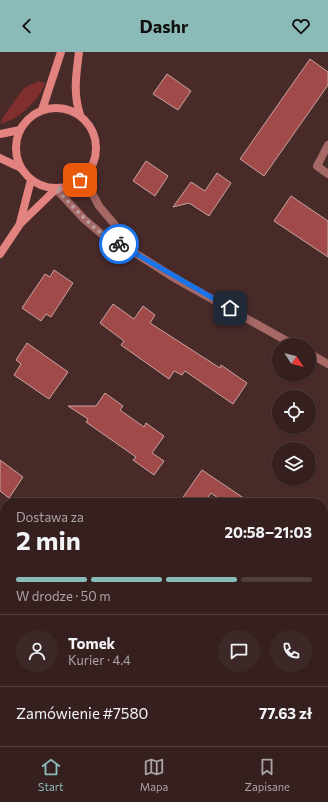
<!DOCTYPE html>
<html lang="pl">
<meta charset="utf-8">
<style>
:root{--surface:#36201f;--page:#3d2828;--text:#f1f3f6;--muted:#aaa3a4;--line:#503e3d;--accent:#8bbbb9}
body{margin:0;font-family:Commissioner,sans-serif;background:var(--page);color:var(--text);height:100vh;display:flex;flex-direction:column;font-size:15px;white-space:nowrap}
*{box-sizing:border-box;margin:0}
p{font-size:13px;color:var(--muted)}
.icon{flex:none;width:22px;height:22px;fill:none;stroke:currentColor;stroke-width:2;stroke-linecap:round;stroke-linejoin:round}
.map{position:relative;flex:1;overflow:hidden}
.panel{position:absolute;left:0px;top:446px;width:328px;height:248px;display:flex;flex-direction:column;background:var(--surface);border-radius:16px 16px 0 0;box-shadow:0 1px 3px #0004,0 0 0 1px var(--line)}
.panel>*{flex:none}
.needle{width:26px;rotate:126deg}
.tools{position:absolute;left:272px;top:286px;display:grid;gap:8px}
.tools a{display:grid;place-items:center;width:44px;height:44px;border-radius:50%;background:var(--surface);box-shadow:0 1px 3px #0004,0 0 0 1px var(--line);font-size:20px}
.pin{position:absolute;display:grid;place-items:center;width:34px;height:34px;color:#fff;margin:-17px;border-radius:8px;box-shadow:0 2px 6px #0006}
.courier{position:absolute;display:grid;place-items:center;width:40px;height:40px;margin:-20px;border:3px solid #1a73e8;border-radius:50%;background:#fff;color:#222;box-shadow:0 1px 5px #0007}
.summary em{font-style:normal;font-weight:700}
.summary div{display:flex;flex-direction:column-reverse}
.summary{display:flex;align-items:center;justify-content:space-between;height:68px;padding:0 16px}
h1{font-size:26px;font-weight:700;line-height:30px}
.bar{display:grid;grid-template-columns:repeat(4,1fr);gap:6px 4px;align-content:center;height:48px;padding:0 16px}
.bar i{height:5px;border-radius:3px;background:var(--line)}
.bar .selected{background:var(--accent)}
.bar p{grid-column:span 4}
.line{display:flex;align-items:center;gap:10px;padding:0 16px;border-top:1px solid var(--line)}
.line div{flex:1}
.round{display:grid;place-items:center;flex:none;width:42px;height:42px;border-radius:21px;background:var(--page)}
header{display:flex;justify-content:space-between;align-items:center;height:52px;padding:0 16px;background:var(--accent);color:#111;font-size:18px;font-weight:700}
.tab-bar{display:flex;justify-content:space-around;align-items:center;height:56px;border-top:1px solid var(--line);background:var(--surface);font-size:11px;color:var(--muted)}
.tab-bar a{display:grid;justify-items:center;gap:2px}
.tab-bar .selected{color:var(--accent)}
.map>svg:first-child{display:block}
</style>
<header><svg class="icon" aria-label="back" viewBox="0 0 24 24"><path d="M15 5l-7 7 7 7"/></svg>Dashr<svg class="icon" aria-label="heart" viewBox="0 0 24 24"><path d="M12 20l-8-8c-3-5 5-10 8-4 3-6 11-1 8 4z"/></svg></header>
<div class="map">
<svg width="328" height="694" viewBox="0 0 328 694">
<rect width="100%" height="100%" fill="#482b29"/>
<g fill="#812e2f">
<path d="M39,29l6,2c-6,18 -27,37 -45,41l3,-7 21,-29z"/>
<polygon points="328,603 328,694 264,694 267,689 323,689 323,610"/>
</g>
<g fill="#a04a49" stroke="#c9a3a1">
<polygon points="310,7 328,20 328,33 264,124 240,107"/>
<polygon points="167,22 191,39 178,58 153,42"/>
<polygon points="146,109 168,124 155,144 133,129"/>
<polygon points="217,121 231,131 209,164 189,151 173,155 191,130 205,139"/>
<polygon points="291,144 328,169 328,205 274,169"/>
<polygon points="54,218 73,231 51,265 46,262 41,269 22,256 45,222 50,225"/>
<polygon points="113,252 134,267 143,254 155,263 150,271 220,316 221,313 247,331 233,352 185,319 182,323 174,319 169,327 121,293 124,289 100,271"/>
<polygon points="27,291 68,320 49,347 14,323 21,312 16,308"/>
<polygon points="105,341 123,354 120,358 144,375 146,371 164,384 152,401 164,409 154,423 133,408 136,405 86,370 88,367 68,354 96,354"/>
<polygon points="0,408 23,425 9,446 0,439"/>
<polygon points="202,418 251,451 225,451 211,441 204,451 179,451"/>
</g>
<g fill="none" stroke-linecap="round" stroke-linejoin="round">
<polyline stroke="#a56865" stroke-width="8" points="328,93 317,114 328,122"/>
<g stroke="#a56865" stroke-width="8">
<polyline points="86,122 91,139 99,154 115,173 127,196"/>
<polyline points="56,137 84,167 105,185 127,196 176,227 294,293"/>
<polyline points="309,301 328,312"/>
<polyline points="0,486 5,490"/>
<polyline points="323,580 328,573"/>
<polyline points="243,694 246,689"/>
</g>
<g stroke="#e38380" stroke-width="8">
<path d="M79,0c-3,24 -6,40 1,63"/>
<circle cx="56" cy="96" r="40"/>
<polyline points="42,58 61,0"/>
<polyline points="0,82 20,78"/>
<polyline points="0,106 21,116"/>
<polyline points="20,171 31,128"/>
<polyline points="0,202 20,172 56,137"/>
</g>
</g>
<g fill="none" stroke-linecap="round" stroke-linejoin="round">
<path stroke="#b59e9c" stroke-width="4" stroke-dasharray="0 7.2" d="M80,128l-7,4 -17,5c20,20 38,43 63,55"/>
<polyline stroke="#1a73e8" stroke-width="5" points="119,192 230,256"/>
</g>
</svg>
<div class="tools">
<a><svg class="needle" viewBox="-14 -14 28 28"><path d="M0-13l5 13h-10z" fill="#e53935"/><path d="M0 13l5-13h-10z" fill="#aaa3a4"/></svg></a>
<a><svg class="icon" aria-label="locate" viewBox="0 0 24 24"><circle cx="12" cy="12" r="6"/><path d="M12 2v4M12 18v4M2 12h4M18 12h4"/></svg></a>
<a><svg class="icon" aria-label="layers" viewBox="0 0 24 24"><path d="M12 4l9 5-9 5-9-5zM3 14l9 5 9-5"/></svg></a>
</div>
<div class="pin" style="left:80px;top:128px;background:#ea580c"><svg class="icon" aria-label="bag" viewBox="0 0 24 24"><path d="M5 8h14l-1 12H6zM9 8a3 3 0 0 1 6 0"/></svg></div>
<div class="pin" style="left:230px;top:256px;background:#1f2937"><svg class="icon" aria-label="home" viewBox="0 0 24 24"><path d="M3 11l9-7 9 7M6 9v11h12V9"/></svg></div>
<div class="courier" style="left:119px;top:192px"><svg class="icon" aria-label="bike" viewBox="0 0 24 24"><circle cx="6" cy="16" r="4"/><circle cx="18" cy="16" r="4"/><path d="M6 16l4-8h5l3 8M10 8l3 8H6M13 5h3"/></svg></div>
<section class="panel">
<div class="summary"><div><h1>2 min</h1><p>Dostawa za</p></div><em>20:58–21:03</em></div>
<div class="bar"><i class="selected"></i><i class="selected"></i><i class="selected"></i><i></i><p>W drodze · 50 m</p></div>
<div class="line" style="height:72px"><a class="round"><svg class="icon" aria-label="person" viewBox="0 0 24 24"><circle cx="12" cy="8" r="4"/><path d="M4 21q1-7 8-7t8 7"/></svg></a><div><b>Tomek</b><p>Kurier · 4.4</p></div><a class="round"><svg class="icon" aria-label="chat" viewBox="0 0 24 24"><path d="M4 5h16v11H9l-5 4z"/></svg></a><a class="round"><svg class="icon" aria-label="phone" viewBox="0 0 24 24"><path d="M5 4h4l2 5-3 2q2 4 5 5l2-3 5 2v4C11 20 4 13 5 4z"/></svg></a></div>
<div class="line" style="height:52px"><div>Zamówienie #7580</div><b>77.63 zł</b></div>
</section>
</div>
<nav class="tab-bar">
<a class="selected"><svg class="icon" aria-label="home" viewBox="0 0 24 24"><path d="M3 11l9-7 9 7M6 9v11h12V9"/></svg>Start</a>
<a><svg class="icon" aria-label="map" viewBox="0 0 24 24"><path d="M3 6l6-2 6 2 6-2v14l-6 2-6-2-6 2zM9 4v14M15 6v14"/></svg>Mapa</a>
<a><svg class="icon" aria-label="saved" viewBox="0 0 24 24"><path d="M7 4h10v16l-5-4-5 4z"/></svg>Zapisane</a>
</nav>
